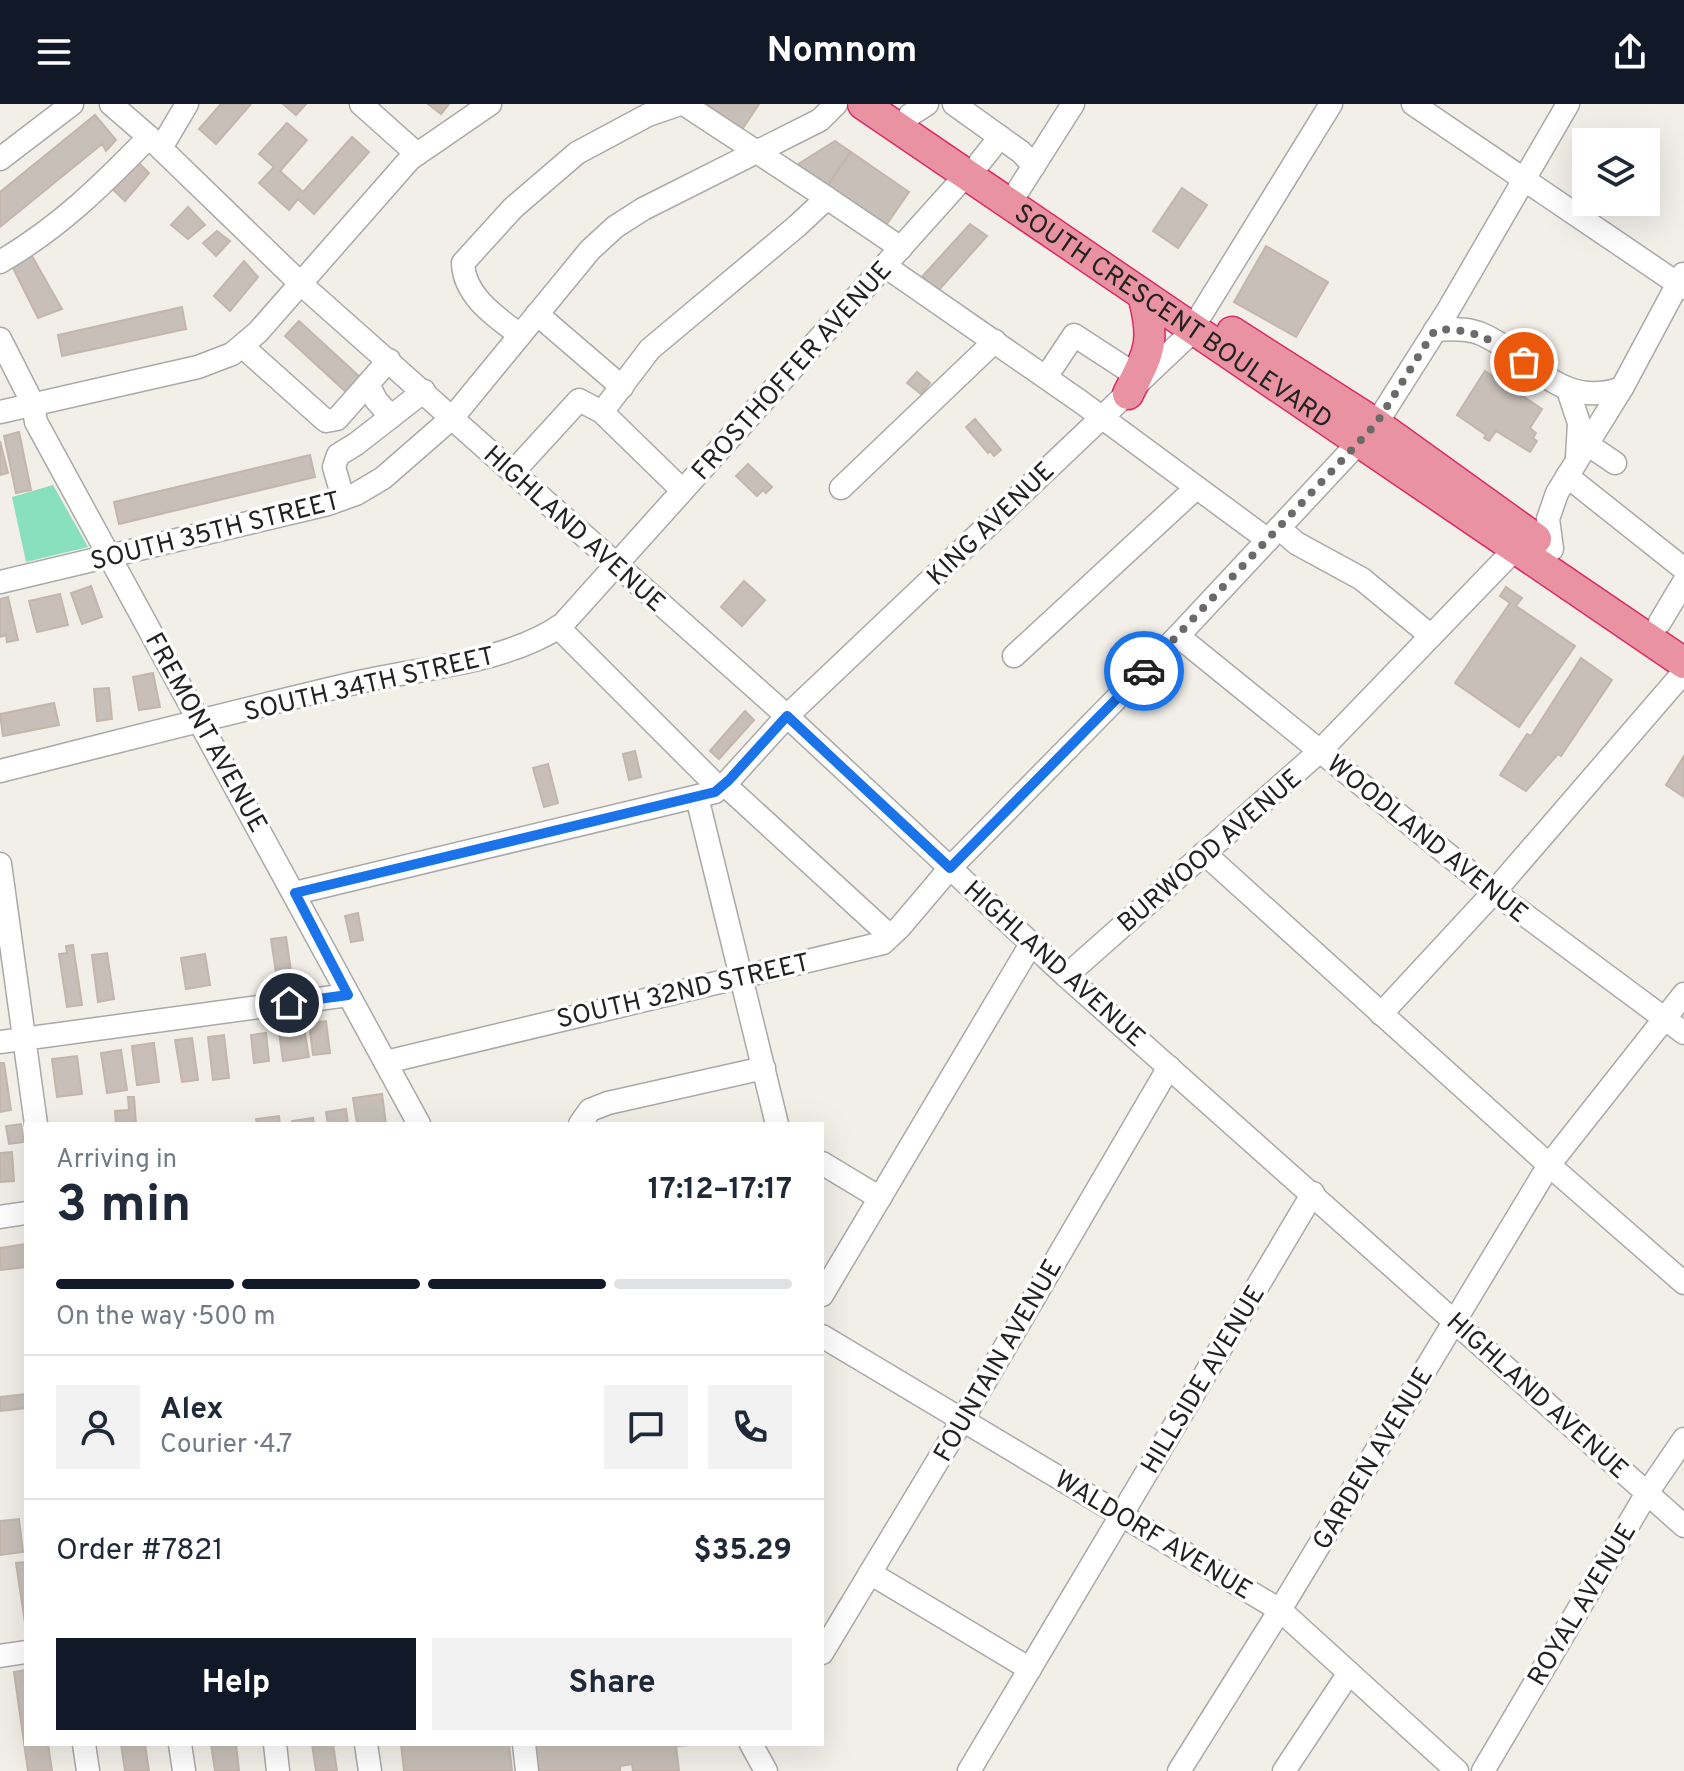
<!DOCTYPE html>
<meta charset="utf-8">
<style>
:root{--surface:#fff;--page:#f2f2f3;--text:#1f2937;--muted:#747a83;--line:#e0e1e3;--accent:#111827}
body{margin:0;font-family:Overpass,sans-serif;background:var(--page);color:var(--text);height:100vh;display:flex;flex-direction:column;font-size:30px;white-space:nowrap}
*{box-sizing:border-box;margin:0}
p{font-size:26px;color:var(--muted)}
.icon{flex:none;width:44px;height:44px;fill:none;stroke:currentColor;stroke-width:2;stroke-linecap:round;stroke-linejoin:round}
.map{position:relative;flex:1;overflow:hidden}
.drawer{position:absolute;left:24px;top:1018px;width:800px;height:624px;display:flex;flex-direction:column;background:var(--surface);border-radius:0px;box-shadow:0 8px 32px #0002}
.drawer>*{flex:none}
.controls{position:absolute;left:1572px;top:24px;display:grid;gap:16px}
.controls a{display:grid;place-items:center;width:88px;height:88px;border-radius:0px;background:var(--surface);box-shadow:0 8px 32px #0002;font-size:40px}
.pin{position:absolute;display:grid;place-items:center;width:68px;height:68px;color:#fff;margin:-34px;border:4px solid #fff;border-radius:50%;box-shadow:0 2px 8px #0007}
.courier{position:absolute;display:grid;place-items:center;width:80px;height:80px;margin:-40px;border:6px solid #1a73e8;border-radius:50%;background:#fff;color:#222;box-shadow:0 2px 10px #0007}
.summary em{font-style:normal;font-weight:700}
.summary div{display:flex;flex-direction:column-reverse}
.summary{display:flex;align-items:center;justify-content:space-between;height:136px;padding:0 32px}
h1{font-size:52px;font-weight:700;line-height:60px}
.bar{display:grid;grid-template-columns:repeat(4,1fr);gap:12px 8px;align-content:center;height:96px;padding:0 32px}
.bar i{height:10px;border-radius:6px;background:var(--line)}
.bar .active{background:var(--accent)}
.bar p{grid-column:span 4}
.line{display:flex;align-items:center;gap:20px;padding:0 32px;border-top:2px solid var(--line)}
.line div{flex:1}
.round{display:grid;place-items:center;flex:none;width:84px;height:84px;border-radius:0px;background:var(--page)}
.primary-button{display:flex;gap:16px;margin-top:auto;padding:16px 32px}
.primary-button a{flex:1;height:92px;border-radius:0px;background:var(--accent);color:#fff;font-size:32px;font-weight:700;line-height:92px;text-align:center}
.primary-button a+a{background:var(--page);color:var(--text)}
header{display:flex;justify-content:space-between;align-items:center;height:104px;padding:0 32px;background:var(--accent);color:#fff;font-size:36px;font-weight:700}
.map>svg:first-child{display:block}
</style>
<header><svg class="icon" aria-label="menu" viewBox="0 0 24 24"><path d="M4 6h16M4 12h16M4 18h16"/></svg>Nomnom<svg class="icon" aria-label="share" viewBox="0 0 24 24"><path d="M12 15V3M7 8l5-5 5 5M5 13v7h14v-7"/></svg></header>
<div class="map">
<svg width="1684" height="1667" viewBox="0 0 1684 1667">
<rect width="100%" height="100%" fill="#f2efe9"/>
<polygon fill="#88e0be" points="53,381 88,443 26,458 12,393"/>
<g fill="#c7bfb8" stroke="#c4b6ab" stroke-width="2">
<polygon points="221,0 251,0 216,40 199,25"/>
<polygon points="283,0 306,0 296,11"/>
<polygon points="428,0 449,0 441,10"/>
<polygon points="701,0 759,0 741,27"/>
<polygon points="95,11 116,36 106,47 102,40 0,123 0,88"/>
<polygon points="287,19 307,36 280,67 303,88 352,33 369,48 314,110 298,95 289,106 259,79 274,63 259,50"/>
<polygon points="835,37 851,48 826,84 795,62"/>
<polygon points="851,48 909,88 884,124 826,84"/>
<polygon points="133,53 149,69 125,97 106,79"/>
<polygon points="1182,84 1207,101 1178,144 1153,127"/>
<polygon points="188,103 205,121 188,135 171,121"/>
<polygon points="970,120 987,132 938,187 919,176"/>
<polygon points="217,127 230,137 216,152 203,139"/>
<polygon points="1266,142 1328,178 1296,233 1234,198"/>
<polygon points="28,145 62,205 38,214 9,156"/>
<polygon points="244,157 258,173 230,207 214,192"/>
<polygon points="182,203 186,225 62,252 58,231"/>
<polygon points="299,217 360,273 346,288 285,232"/>
<polygon points="1485,267 1542,305 1530,324 1536,329 1533,334 1537,337 1530,348 1496,327 1489,337 1484,334 1486,331 1457,311"/>
<polygon points="917,268 930,279 921,290 907,279"/>
<polygon points="975,315 1001,346 994,352 990,347 988,349 966,323"/>
<polygon points="19,328 31,386 16,389 4,332"/>
<polygon points="0,337 8,369 0,371"/>
<polygon points="310,351 315,373 119,420 114,398"/>
<polygon points="748,360 772,383 766,389 763,386 757,392 736,372"/>
<polygon points="744,477 765,496 742,522 721,503"/>
<polygon points="91,482 102,513 82,520 71,489"/>
<polygon points="1506,483 1522,494 1516,502 1575,542 1519,623 1455,579 1510,499 1500,492"/>
<polygon points="60,490 68,521 37,528 29,497"/>
<polygon points="8,493 18,536 7,538 6,531 0,533 0,495"/>
<polygon points="1581,554 1612,576 1561,652 1558,650 1526,687 1500,671 1527,630 1531,632"/>
<polygon points="153,569 160,603 139,606 133,573"/>
<polygon points="109,584 112,615 97,617 94,585"/>
<polygon points="54,599 59,621 3,632 0,610"/>
<polygon points="745,607 754,616 719,655 710,647"/>
<polygon points="635,647 641,673 629,676 623,650"/>
<polygon points="1684,652 1684,693 1666,681"/>
<polygon points="548,660 558,699 544,703 533,664"/>
<polygon points="358,809 363,836 351,838 345,812"/>
<polygon points="286,833 291,867 276,869 271,835"/>
<polygon points="73,841 82,901 67,903 59,850 67,849 66,842"/>
<polygon points="107,849 114,895 98,898 92,851"/>
<polygon points="205,850 210,881 186,885 181,854"/>
<polygon points="326,917 330,949 313,951 309,919"/>
<polygon points="303,918 309,953 283,957 278,921"/>
<polygon points="266,929 269,957 254,959 251,931"/>
<polygon points="224,931 229,974 213,976 208,933"/>
<polygon points="192,934 198,976 182,978 175,936"/>
<polygon points="154,939 159,978 137,981 132,942"/>
<polygon points="121,946 127,986 107,989 101,949"/>
<polygon points="77,952 82,990 57,993 52,955"/>
<polygon points="0,959 4,959 11,1006 0,1008"/>
<polygon points="382,990 386,1020 357,1020 353,994"/>
<polygon points="128,993 134,993 136,1020 116,1020 115,1007 129,1006"/>
<polygon points="346,1005 348,1020 328,1020 326,1008"/>
<polygon points="279,1012 280,1020 257,1020 256,1015"/>
<polygon points="313,1014 314,1020 292,1020 292,1017"/>
<polygon points="21,1020 24,1038 9,1040 6,1022"/>
<polygon points="12,1048 14,1077 0,1078 0,1049"/>
<polygon points="26,1140 26,1163 0,1166 0,1144"/>
<polygon points="26,1290 26,1304 0,1307 0,1293"/>
<polygon points="19,1415 23,1448 0,1451 0,1417"/>
<polygon points="26,1458 26,1519 25,1519 16,1459"/>
<polygon points="26,1566 26,1640 48,1640 52,1667 28,1667 14,1568"/>
<polygon points="121,1640 145,1640 149,1667 125,1667"/>
<polygon points="211,1640 236,1640 239,1667 215,1667"/>
<polygon points="312,1640 333,1640 337,1667 316,1667"/>
<polygon points="401,1640 509,1640 512,1667 404,1667"/>
<polygon points="541,1640 687,1640 687,1641 676,1642 679,1667 633,1667 632,1660 620,1662 620,1667 536,1667 532,1641"/>
</g>
<g fill="none" stroke-linecap="round" stroke-linejoin="round">
<g stroke="#a9a9a9" stroke-width="25">
<g id="minor">
<polyline points="111,0 149,33 301,180 787,612 1066,872 1684,1422"/>
<polyline points="361,0 417,50"/>
<polyline points="954,0 1021,48 1034,62"/>
<polyline points="1413,0 1684,184"/>
<polyline points="910,11 927,0"/>
<polyline points="161,44 187,0"/>
<polyline points="0,55 72,0"/>
<polyline points="980,58 1000,33"/>
<polyline points="1019,85 1073,0"/>
<polyline points="827,94 901,144"/>
<path d="M0,158c60,-35 101,-76 149,-125"/>
<polyline points="885,162 1081,298 1268,436"/>
<polyline points="1202,209 1331,0"/>
<polyline points="537,210 622,283"/>
<path d="M1435,226c14,-1 30,-2 44,3 51,21 81,78 143,55"/>
<path d="M520,231c-24,-18 -56,-39 -57,-72l50,-55 64,-55 71,-38 32,-11"/>
<polyline points="0,235 33,300 36,318 419,1020"/>
<polyline points="242,242 326,317 337,315 389,256"/>
<polyline points="1046,273 1074,231 1137,272"/>
<polyline points="368,280 376,296 391,313"/>
<polyline points="1568,286 1579,319 1577,354"/>
<polyline points="0,308 198,263 232,250 258,228 410,55 490,0"/>
<polyline points="1587,340 1615,359"/>
<polyline points="513,368 579,296 602,308"/>
<polyline points="1567,372 1684,465"/>
<polyline points="841,384 995,237"/>
<polyline points="682,386 602,308 650,245 797,122 827,94 684,0"/>
<polyline points="343,394 334,363 338,351 356,340 424,287"/>
<polyline points="1279,424 1296,439 1362,475 1431,532"/>
<polyline points="1552,445 1548,415 1557,389 1622,284 1683,170"/>
<polyline points="0,478 328,400 356,390 383,374 453,313 590,146 615,123 643,105 820,16 836,0"/>
<polyline points="1660,518 1684,478"/>
<polyline points="558,523 719,684"/>
<polyline points="1178,532 1494,788 1684,929"/>
<polyline points="1014,552 1196,384"/>
<path d="M0,667c120,-30 239,-61 359,-89 67,-15 146,-19 203,-57l404,-450"/>
<polyline points="724,680 890,832"/>
<polyline points="697,693 777,1020"/>
<polyline points="1204,749 1549,1061 1684,1179"/>
<polyline points="0,760 36,1020"/>
<polyline points="295,789 715,688 729,676 787,612 1194,226"/>
<polyline points="1066,872 1320,647 1515,445"/>
<polyline points="1381,910 1494,788 1684,568"/>
<polyline points="0,938 348,891"/>
<polyline points="386,958 883,839 900,823 950,764 1178,532 1376,320 1447,208 1568,0"/>
<polyline points="580,1020 590,1006 608,999 764,964"/>
<polyline points="822,1059 880,1094"/>
<polyline points="0,1113 26,1109"/>
<polyline points="822,1191 1031,840"/>
<polyline points="822,1232 1280,1506 1457,1667"/>
<polyline points="870,1469 1030,1565"/>
<polyline points="822,1549 963,1315 1169,963"/>
<polyline points="0,1552 26,1548"/>
<polyline points="84,1640 88,1667"/>
<polyline points="180,1640 184,1667"/>
<polyline points="275,1640 278,1667"/>
<polyline points="366,1640 370,1667"/>
<polyline points="524,1640 527,1667"/>
<polyline points="751,1640 766,1667"/>
<polyline points="969,1667 1313,1089"/>
<polyline points="1179,1667 1280,1506 1549,1061 1684,890"/>
<polyline points="1284,1667 1349,1569"/>
<polyline points="1483,1667 1647,1389 1684,1335"/>
</g>
</g>
<g stroke="#dc2a67" stroke-width="33">
<g id="highway">
<path id="s1" d="M863,0l821,559"/>
<polyline points="1232,228 1376,320 1536,435"/>
<path d="M1128,290c21,-42 28,-51 15,-99"/>
</g>
</g>
<use href="#minor" stroke="#fff" stroke-width="22"/>
<use href="#highway" stroke="#e892a2" stroke-width="30"/>
</g>
<g fill="none" stroke-linecap="round" stroke-linejoin="round">
<path stroke="#6b6a68" stroke-width="8" stroke-dasharray="0 14.4" d="M1144,567l232,-247 59,-94c40,-3 57,11 89,32"/>
<polyline stroke="#1a73e8" stroke-width="10" points="289,899 348,891 295,789 715,688 729,676 787,612 950,764 1144,567"/>
</g>
<g text-anchor="middle" stroke-width="7" stroke-linejoin="round" paint-order="stroke">
<g font-size="26" fill="#222" stroke="#fff">
<text dy="9" stroke="none"><textPath href="#s1" startOffset="376">SOUTH CRESCENT BOULEVARD</textPath></text>
<text transform="translate(791 266) rotate(-48)" y="9">FROSTHOFFER AVENUE</text>
<text transform="translate(990 419) rotate(-44)" y="9">KING AVENUE</text>
<text transform="translate(575 424) rotate(42)" y="9">HIGHLAND AVENUE</text>
<text transform="translate(215 426) rotate(-14)" y="9">SOUTH 35TH STREET</text>
<text transform="translate(369 579) rotate(-13)" y="9">SOUTH 34TH STREET</text>
<text transform="translate(207 628) rotate(61)" y="9">FREMONT AVENUE</text>
<text transform="translate(1428 734) rotate(39)" y="9">WOODLAND AVENUE</text>
<text transform="translate(1209 746) rotate(-41)" y="9">BURWOOD AVENUE</text>
<text transform="translate(1055 859) rotate(42)" y="9">HIGHLAND AVENUE</text>
<text transform="translate(683 886) rotate(-13)" y="9">SOUTH 32ND STREET</text>
<text transform="translate(997 1256) rotate(-60)" y="9">FOUNTAIN AVENUE</text>
<text transform="translate(1202 1275) rotate(-59)" y="9">HILLSIDE AVENUE</text>
<text transform="translate(1538 1291) rotate(42)" y="9">HIGHLAND AVENUE</text>
<text transform="translate(1372 1354) rotate(-59)" y="9">GARDEN AVENUE</text>
<text transform="translate(1154 1430) rotate(31)" y="9">WALDORF AVENUE</text>
<text transform="translate(1581 1500) rotate(-59)" y="9">ROYAL AVENUE</text>
</g>
</g>
</svg>
<div class="controls">
<a><svg class="icon" aria-label="layers" viewBox="0 0 24 24"><path d="M12 4l9 5-9 5-9-5zM3 14l9 5 9-5"/></svg></a>
</div>
<div class="pin" style="left:1524px;top:258px;background:#ea580c"><svg class="icon" aria-label="bag" viewBox="0 0 24 24"><path d="M5 8h14l-1 12H6zM9 8a3 3 0 0 1 6 0"/></svg></div>
<div class="pin" style="left:289px;top:899px;background:#1f2937"><svg class="icon" aria-label="home" viewBox="0 0 24 24"><path d="M3 11l9-7 9 7M6 9v11h12V9"/></svg></div>
<div class="courier" style="left:1144px;top:567px"><svg class="icon" aria-label="car" viewBox="0 0 24 24"><path d="M5 17H2v-5l4-1 3-4h7l3 4 3 1v5h-3M9 17h6M6 11h13"/><circle cx="7" cy="17" r="2"/><circle cx="17" cy="17" r="2"/></svg></div>
<section class="drawer">
<div class="summary"><div><h1>3 min</h1><p>Arriving in</p></div><em>17:12–17:17</em></div>
<div class="bar"><i class="active"></i><i class="active"></i><i class="active"></i><i></i><p>On the way · 500 m</p></div>
<div class="line" style="height:144px"><a class="round"><svg class="icon" aria-label="person" viewBox="0 0 24 24"><circle cx="12" cy="8" r="4"/><path d="M4 21q1-7 8-7t8 7"/></svg></a><div><b>Alex</b><p>Courier · 4.7</p></div><a class="round"><svg class="icon" aria-label="chat" viewBox="0 0 24 24"><path d="M4 5h16v11H9l-5 4z"/></svg></a><a class="round"><svg class="icon" aria-label="phone" viewBox="0 0 24 24"><path d="M5 4h4l2 5-3 2q2 4 5 5l2-3 5 2v4C11 20 4 13 5 4z"/></svg></a></div>
<div class="line" style="height:104px"><div>Order #7821</div><b>$35.29</b></div>
<div class="primary-button"><a>Help</a><a>Share</a></div>
</section>
</div>
